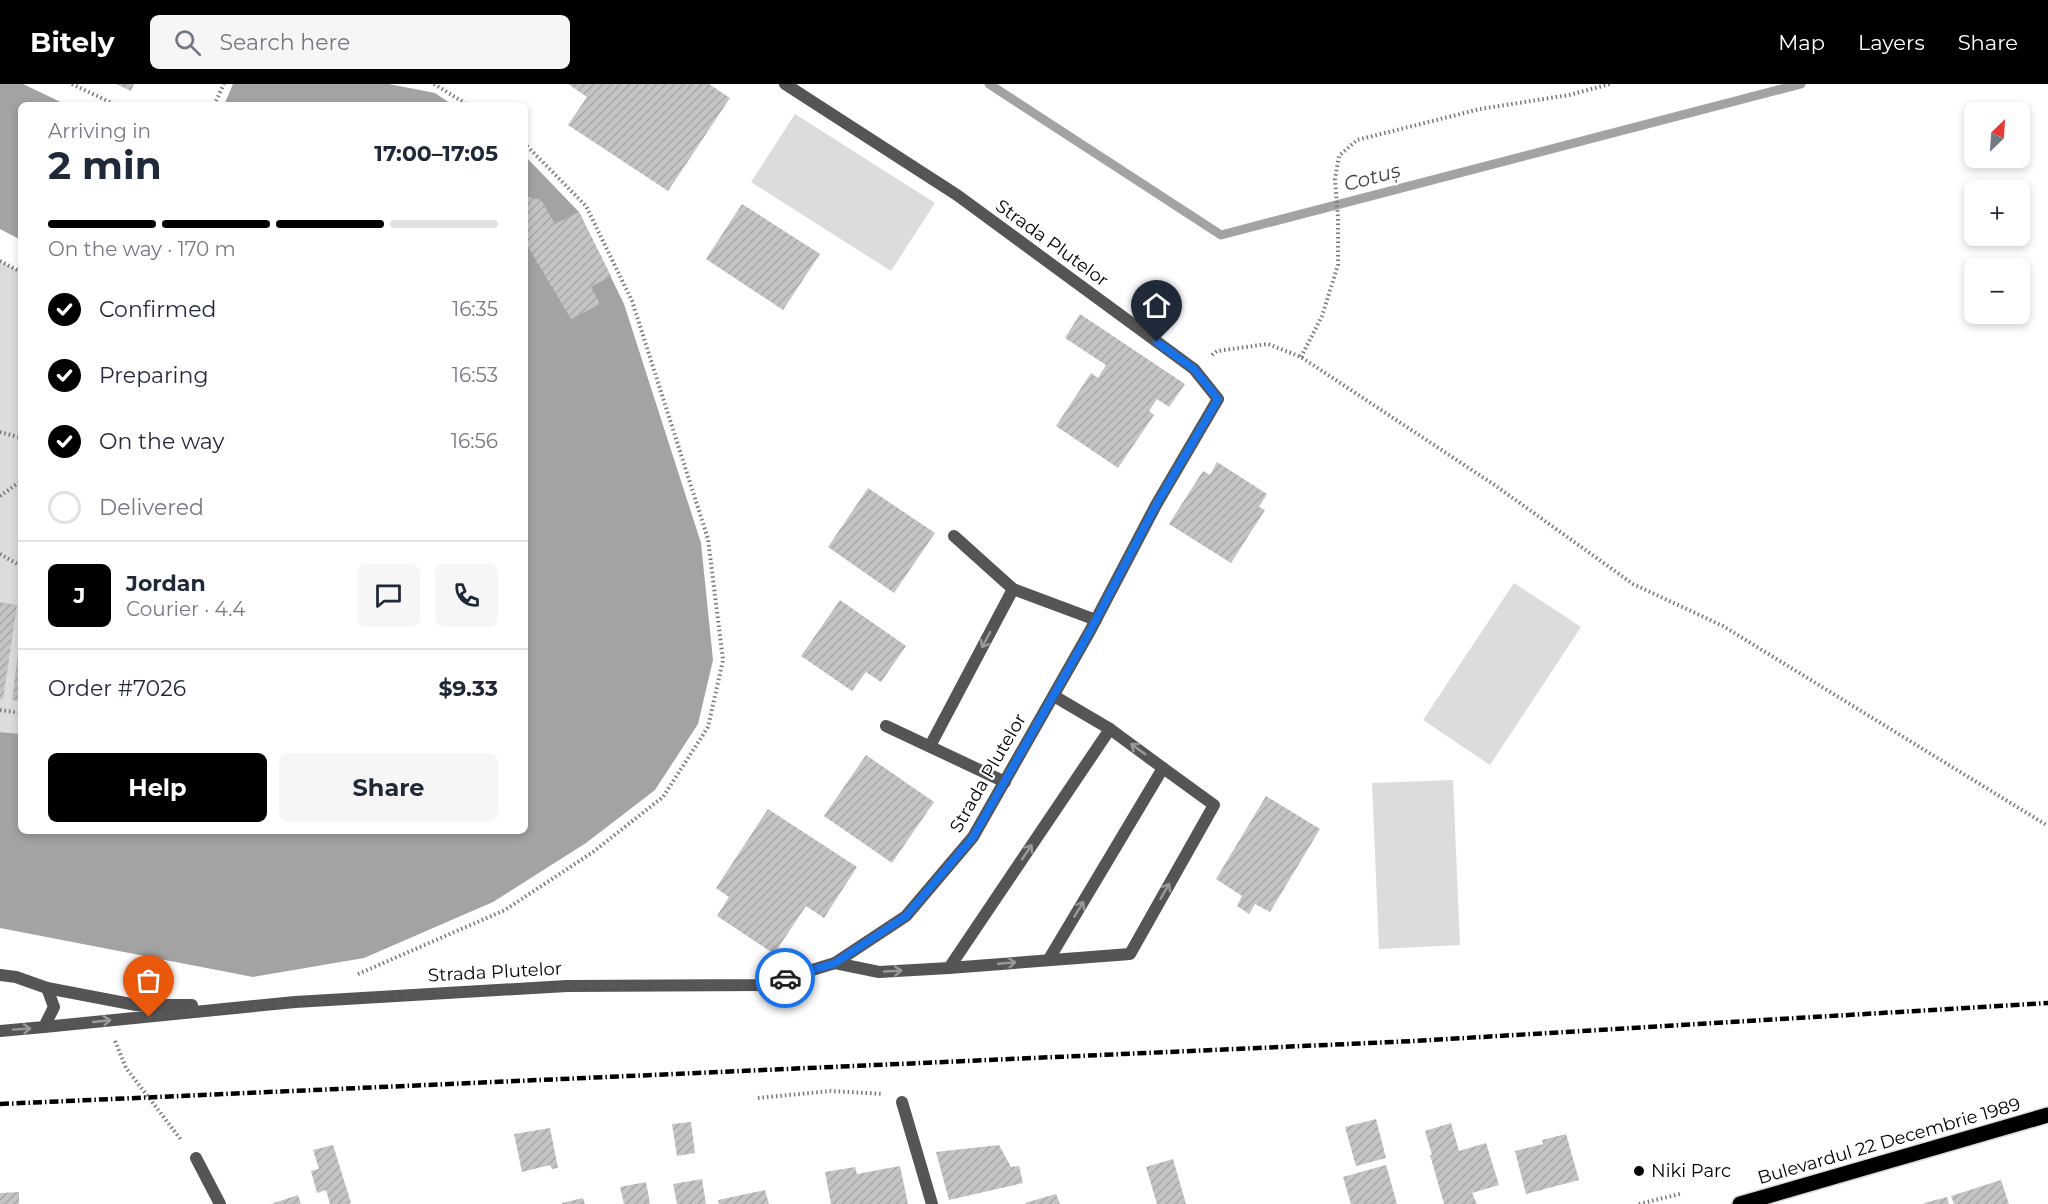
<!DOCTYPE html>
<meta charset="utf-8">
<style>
:root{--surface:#fff;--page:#f6f6f7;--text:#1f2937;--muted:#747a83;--line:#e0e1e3;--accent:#000}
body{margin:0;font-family:Montserrat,sans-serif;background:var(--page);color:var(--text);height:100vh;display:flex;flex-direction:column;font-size:22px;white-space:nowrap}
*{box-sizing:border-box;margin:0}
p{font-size:20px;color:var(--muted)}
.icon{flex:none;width:33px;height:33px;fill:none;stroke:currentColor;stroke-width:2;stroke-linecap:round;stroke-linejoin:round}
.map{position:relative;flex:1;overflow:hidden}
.side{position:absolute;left:18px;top:18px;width:510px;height:732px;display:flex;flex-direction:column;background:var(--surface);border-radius:9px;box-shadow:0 3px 9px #0003}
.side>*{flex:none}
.needle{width:39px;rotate:25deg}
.controls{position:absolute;left:1964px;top:18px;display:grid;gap:12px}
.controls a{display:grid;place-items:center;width:66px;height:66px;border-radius:9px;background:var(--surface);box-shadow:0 3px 9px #0003;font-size:30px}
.pin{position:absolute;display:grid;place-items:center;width:51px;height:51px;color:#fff;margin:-62px -26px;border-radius:50% 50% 50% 0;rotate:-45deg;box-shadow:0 0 6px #0007}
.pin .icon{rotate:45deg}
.courier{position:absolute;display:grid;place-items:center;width:60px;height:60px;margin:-30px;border:4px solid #1a73e8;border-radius:50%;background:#fff;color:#222;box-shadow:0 2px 8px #0007}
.overview em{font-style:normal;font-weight:700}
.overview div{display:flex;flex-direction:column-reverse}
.overview{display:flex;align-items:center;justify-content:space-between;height:102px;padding:0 30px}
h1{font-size:39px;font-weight:700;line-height:45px}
.bar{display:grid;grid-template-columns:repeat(4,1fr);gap:9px 6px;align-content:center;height:72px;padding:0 30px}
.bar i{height:8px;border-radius:4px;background:var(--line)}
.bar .current{background:var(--accent)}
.bar p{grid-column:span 4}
.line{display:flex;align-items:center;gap:15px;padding:0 30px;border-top:2px solid var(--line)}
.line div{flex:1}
.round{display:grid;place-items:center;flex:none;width:63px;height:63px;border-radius:9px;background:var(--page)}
ol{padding:0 30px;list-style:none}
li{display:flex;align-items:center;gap:18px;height:66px}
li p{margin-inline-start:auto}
li .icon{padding:6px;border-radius:50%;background:var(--accent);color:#fff;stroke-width:4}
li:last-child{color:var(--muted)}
li i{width:33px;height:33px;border:3px solid var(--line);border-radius:50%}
.action{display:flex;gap:12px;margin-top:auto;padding:12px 30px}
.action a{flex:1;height:69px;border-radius:9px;background:var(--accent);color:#fff;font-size:24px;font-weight:700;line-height:69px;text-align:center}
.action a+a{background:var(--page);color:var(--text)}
header{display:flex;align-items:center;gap:36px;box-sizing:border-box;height:84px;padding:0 30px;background:var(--accent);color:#fff}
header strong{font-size:28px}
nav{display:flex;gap:33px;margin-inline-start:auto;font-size:21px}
.search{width:420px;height:54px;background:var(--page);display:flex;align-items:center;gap:15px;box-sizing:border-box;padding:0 21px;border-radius:9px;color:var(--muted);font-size:22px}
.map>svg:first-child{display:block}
</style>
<header>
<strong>Bitely</strong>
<div class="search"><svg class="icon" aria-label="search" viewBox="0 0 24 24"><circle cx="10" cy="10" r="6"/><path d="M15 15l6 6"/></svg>Search here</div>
<nav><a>Map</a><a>Layers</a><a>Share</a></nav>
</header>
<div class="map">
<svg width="2048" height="1120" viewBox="0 0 2048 1120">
<defs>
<pattern id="building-hatch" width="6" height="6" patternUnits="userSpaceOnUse" patternTransform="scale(1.5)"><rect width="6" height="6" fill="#c4c4c4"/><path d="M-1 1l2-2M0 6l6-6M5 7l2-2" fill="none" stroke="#a7a7a7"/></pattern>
</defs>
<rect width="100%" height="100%" fill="#fff"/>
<g fill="#dcdcdc">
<polygon points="795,30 935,119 891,187 751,98"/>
<polygon points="0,177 21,188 21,650 0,648"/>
<polygon points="1514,499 1581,543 1490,681 1423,636"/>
<polygon points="1453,696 1460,861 1379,865 1372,699"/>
</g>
<g fill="#a3a3a3">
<polygon points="0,0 23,0 67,21 21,21 21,156 0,145"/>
<polygon points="233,0 389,0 435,9 453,21 224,21"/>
<polygon points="525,72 579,128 624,220 701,459 713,576 698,640 655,706 586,759 493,818 364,874 253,893 0,844 0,648 21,650 21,747 525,747"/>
</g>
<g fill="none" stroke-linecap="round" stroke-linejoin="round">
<polyline stroke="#a3a3a3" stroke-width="9" points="989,0 1221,151 1801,0"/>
</g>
<g fill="url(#building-hatch)">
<polygon points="116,0 134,0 131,7"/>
<polygon points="568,0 709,0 730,14 668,107 568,41 587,13"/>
<polygon points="525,112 541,116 555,140 579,128 611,192 591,203 600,220 571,235 525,158"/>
<polygon points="742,120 820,170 783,226 706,175"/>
<polygon points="1080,230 1185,300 1169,323 1157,315 1149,327 1154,331 1118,384 1056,342 1091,289 1098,294 1106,281 1065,254"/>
<polygon points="1217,378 1267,410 1259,423 1265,426 1231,479 1169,440 1203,387 1210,391"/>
<polygon points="868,404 935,449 894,509 828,463"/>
<polygon points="840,516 906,562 881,598 866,588 852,607 801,572"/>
<polygon points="0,518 17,521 3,616 0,615"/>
<polygon points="20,554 21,554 21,617 12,616"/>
<polygon points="866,671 934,718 892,779 824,732"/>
<polygon points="1266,712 1320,745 1270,828 1255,820 1249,830 1237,822 1242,812 1216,795"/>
<polygon points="768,725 857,783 824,834 806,822 774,870 717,832 729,813 716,804"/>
<polygon points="1376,1035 1386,1074 1356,1082 1345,1043"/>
<polygon points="691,1038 695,1069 677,1072 672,1040"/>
<polygon points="1451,1039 1459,1067 1486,1059 1499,1101 1472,1109 1477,1120 1444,1120 1430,1071 1432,1071 1425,1047"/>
<polygon points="550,1044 558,1084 552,1085 550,1081 522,1088 514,1050"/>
<polygon points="1566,1050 1579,1096 1526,1110 1515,1067 1543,1060 1542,1056"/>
<polygon points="333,1061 351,1119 349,1120 330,1120 326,1106 317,1109 311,1087 319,1085 313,1066"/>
<polygon points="999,1061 1011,1083 1019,1082 1023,1099 949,1116 936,1068"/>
<polygon points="1173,1075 1186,1120 1157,1120 1146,1083"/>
<polygon points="1386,1081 1397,1120 1351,1120 1343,1093"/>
<polygon points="900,1082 908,1120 831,1120 825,1088 855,1083 857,1090"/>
<polygon points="702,1095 706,1120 677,1120 673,1100"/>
<polygon points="2001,1096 2009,1120 1954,1120 1951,1112"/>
<polygon points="646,1098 650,1120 624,1120 620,1103"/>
<polygon points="765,1106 769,1120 719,1120 718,1116"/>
<polygon points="19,1108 19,1120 0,1120 0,1109"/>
<polygon points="1056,1110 1060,1120 1025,1120 1025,1119"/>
<polygon points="298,1111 301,1120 271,1120"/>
<polygon points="1947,1113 1949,1120 1924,1120 1924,1119"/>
<polygon points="583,1114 585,1120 562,1120 562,1119"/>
</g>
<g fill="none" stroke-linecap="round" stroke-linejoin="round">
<g stroke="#dbdbdb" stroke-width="18">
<polyline id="primary" points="1740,1120 2048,1031"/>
</g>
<g stroke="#777" stroke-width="4" stroke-dasharray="1.5 3" stroke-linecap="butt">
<polyline points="72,0 116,21"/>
<polyline points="434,0 468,21"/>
<polyline points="214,21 224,0"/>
<polyline points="0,177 21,188"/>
<polyline points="1212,271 1217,267 1268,260 1301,273 1496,402 1633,500 1723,542 2048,742"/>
<polyline points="1301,273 1322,232 1338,181 1338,133 1335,95 1339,72 1357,56 1480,25 1569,11 1610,0"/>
<polyline points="0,348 21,354"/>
<polyline points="0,412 21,397"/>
<polyline points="0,470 21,482"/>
<polyline points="0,626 21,629"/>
<polyline points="358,890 505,826 593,768 663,713 708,643 723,576 708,455 632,217 586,122 525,60"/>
<polyline points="115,957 126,984 182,1057"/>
<polyline points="758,1014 831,1007 883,1010"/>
<polyline points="1639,1120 1680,1110"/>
</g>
<g stroke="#555" stroke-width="12">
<polyline points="954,452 1013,505 1096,536"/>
<polyline points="886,642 1005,698"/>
<polyline points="930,662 1013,505"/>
<polyline points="1049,875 1163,684 1110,645 1054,612"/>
<polyline points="835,879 879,888 949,884 1110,645"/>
<polyline points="949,884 1130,870 1214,721 1163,684"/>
<polyline points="0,891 16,893 47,904 54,923 44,943 0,947"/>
<polyline points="567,902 763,901 835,879 906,832 973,753 1090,547 1156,421 1218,315 1194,285 957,111 785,0"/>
</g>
<g stroke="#555" stroke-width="12">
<polyline points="47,904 136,921 192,921"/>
<polyline points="44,943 295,918 567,902"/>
<polyline points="902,1018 932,1120"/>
<polyline points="196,1074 220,1120"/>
</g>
<use href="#primary" stroke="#000" stroke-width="15"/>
<polyline stroke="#000" stroke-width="4.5" stroke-dasharray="9 3 1.5 3" stroke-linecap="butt" points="0,1020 1415,957 2048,919"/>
</g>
<defs><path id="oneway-shaft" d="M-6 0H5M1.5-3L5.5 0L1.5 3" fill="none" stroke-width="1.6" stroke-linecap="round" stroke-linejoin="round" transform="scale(1.5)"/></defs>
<g stroke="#999">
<use href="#oneway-shaft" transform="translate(986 556) rotate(118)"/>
<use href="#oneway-shaft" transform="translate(1138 665) rotate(-144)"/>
<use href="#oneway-shaft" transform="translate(1027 768) rotate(-56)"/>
<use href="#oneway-shaft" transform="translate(1165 807) rotate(-60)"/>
<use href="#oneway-shaft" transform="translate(1079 825) rotate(-59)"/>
<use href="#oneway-shaft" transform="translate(1007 879) rotate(-5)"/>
<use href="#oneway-shaft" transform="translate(893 887) rotate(-3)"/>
<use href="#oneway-shaft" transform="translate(102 937) rotate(-6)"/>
<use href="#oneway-shaft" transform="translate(22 945) rotate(-4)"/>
</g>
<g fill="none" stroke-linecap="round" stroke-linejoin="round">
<path stroke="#595959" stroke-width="6" stroke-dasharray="0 10.8" d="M149,933c139,-14 278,-27 418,-31 65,-2 131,-1 196,-1l22,-7"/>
<polyline stroke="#1a73e8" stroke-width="8" points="785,894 835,879 906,832 973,753 1090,547 1156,421 1218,315 1194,285 1157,258"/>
</g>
<circle fill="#000" stroke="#fff" stroke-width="2" cx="1639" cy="1087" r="6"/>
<g text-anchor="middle" stroke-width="4.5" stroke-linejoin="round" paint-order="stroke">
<g font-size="18" fill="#000" stroke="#fff">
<text transform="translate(1052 159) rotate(36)" y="6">Strada Plutelor</text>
<text transform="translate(988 689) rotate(-60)" y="6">Strada Plutelor</text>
<text transform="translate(495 888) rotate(-3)" y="6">Strada Plutelor</text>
<text transform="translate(1889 1057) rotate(-16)" y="6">Bulevardul 22 Decembrie 1989</text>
</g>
<g font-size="18" fill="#000" stroke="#fff" text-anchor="start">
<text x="1651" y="1093">Niki Parc</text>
</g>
<g font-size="20" font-style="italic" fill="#444" stroke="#fff">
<text transform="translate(1372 93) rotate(-15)" y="7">Cotuș</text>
</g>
</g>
</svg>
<div class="controls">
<a><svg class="needle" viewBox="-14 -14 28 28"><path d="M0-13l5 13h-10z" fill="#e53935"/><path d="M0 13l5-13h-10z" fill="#747a83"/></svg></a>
<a>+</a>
<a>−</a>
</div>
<div class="pin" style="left:149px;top:933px;background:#ea580c"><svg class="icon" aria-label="bag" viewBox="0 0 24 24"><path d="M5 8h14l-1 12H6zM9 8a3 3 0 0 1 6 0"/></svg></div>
<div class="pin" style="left:1157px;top:258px;background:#1f2937"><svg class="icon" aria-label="home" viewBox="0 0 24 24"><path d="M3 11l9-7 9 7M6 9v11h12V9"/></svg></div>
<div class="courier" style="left:785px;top:894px"><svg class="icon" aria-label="car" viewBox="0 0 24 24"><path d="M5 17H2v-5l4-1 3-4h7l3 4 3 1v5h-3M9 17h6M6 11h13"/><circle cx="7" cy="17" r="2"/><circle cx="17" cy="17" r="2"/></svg></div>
<section class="side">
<div class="overview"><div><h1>2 min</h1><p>Arriving in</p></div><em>17:00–17:05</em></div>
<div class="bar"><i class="current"></i><i class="current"></i><i class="current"></i><i></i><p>On the way · 170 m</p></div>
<ol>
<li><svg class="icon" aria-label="check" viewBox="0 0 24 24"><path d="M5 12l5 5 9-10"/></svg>Confirmed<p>16:35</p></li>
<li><svg class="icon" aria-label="check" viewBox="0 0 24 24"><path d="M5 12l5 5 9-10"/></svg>Preparing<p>16:53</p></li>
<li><svg class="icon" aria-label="check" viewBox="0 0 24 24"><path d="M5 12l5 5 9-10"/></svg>On the way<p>16:56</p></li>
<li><i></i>Delivered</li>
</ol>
<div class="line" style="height:108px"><b class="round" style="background:var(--accent);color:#fff">J</b><div><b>Jordan</b><p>Courier · 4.4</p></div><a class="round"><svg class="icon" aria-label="chat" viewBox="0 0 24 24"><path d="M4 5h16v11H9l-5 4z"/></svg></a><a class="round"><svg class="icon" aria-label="phone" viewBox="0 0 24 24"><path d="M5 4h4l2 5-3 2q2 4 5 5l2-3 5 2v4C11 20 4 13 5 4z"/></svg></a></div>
<div class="line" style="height:78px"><div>Order #7026</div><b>$9.33</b></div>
<div class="action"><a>Help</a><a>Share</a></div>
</section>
</div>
